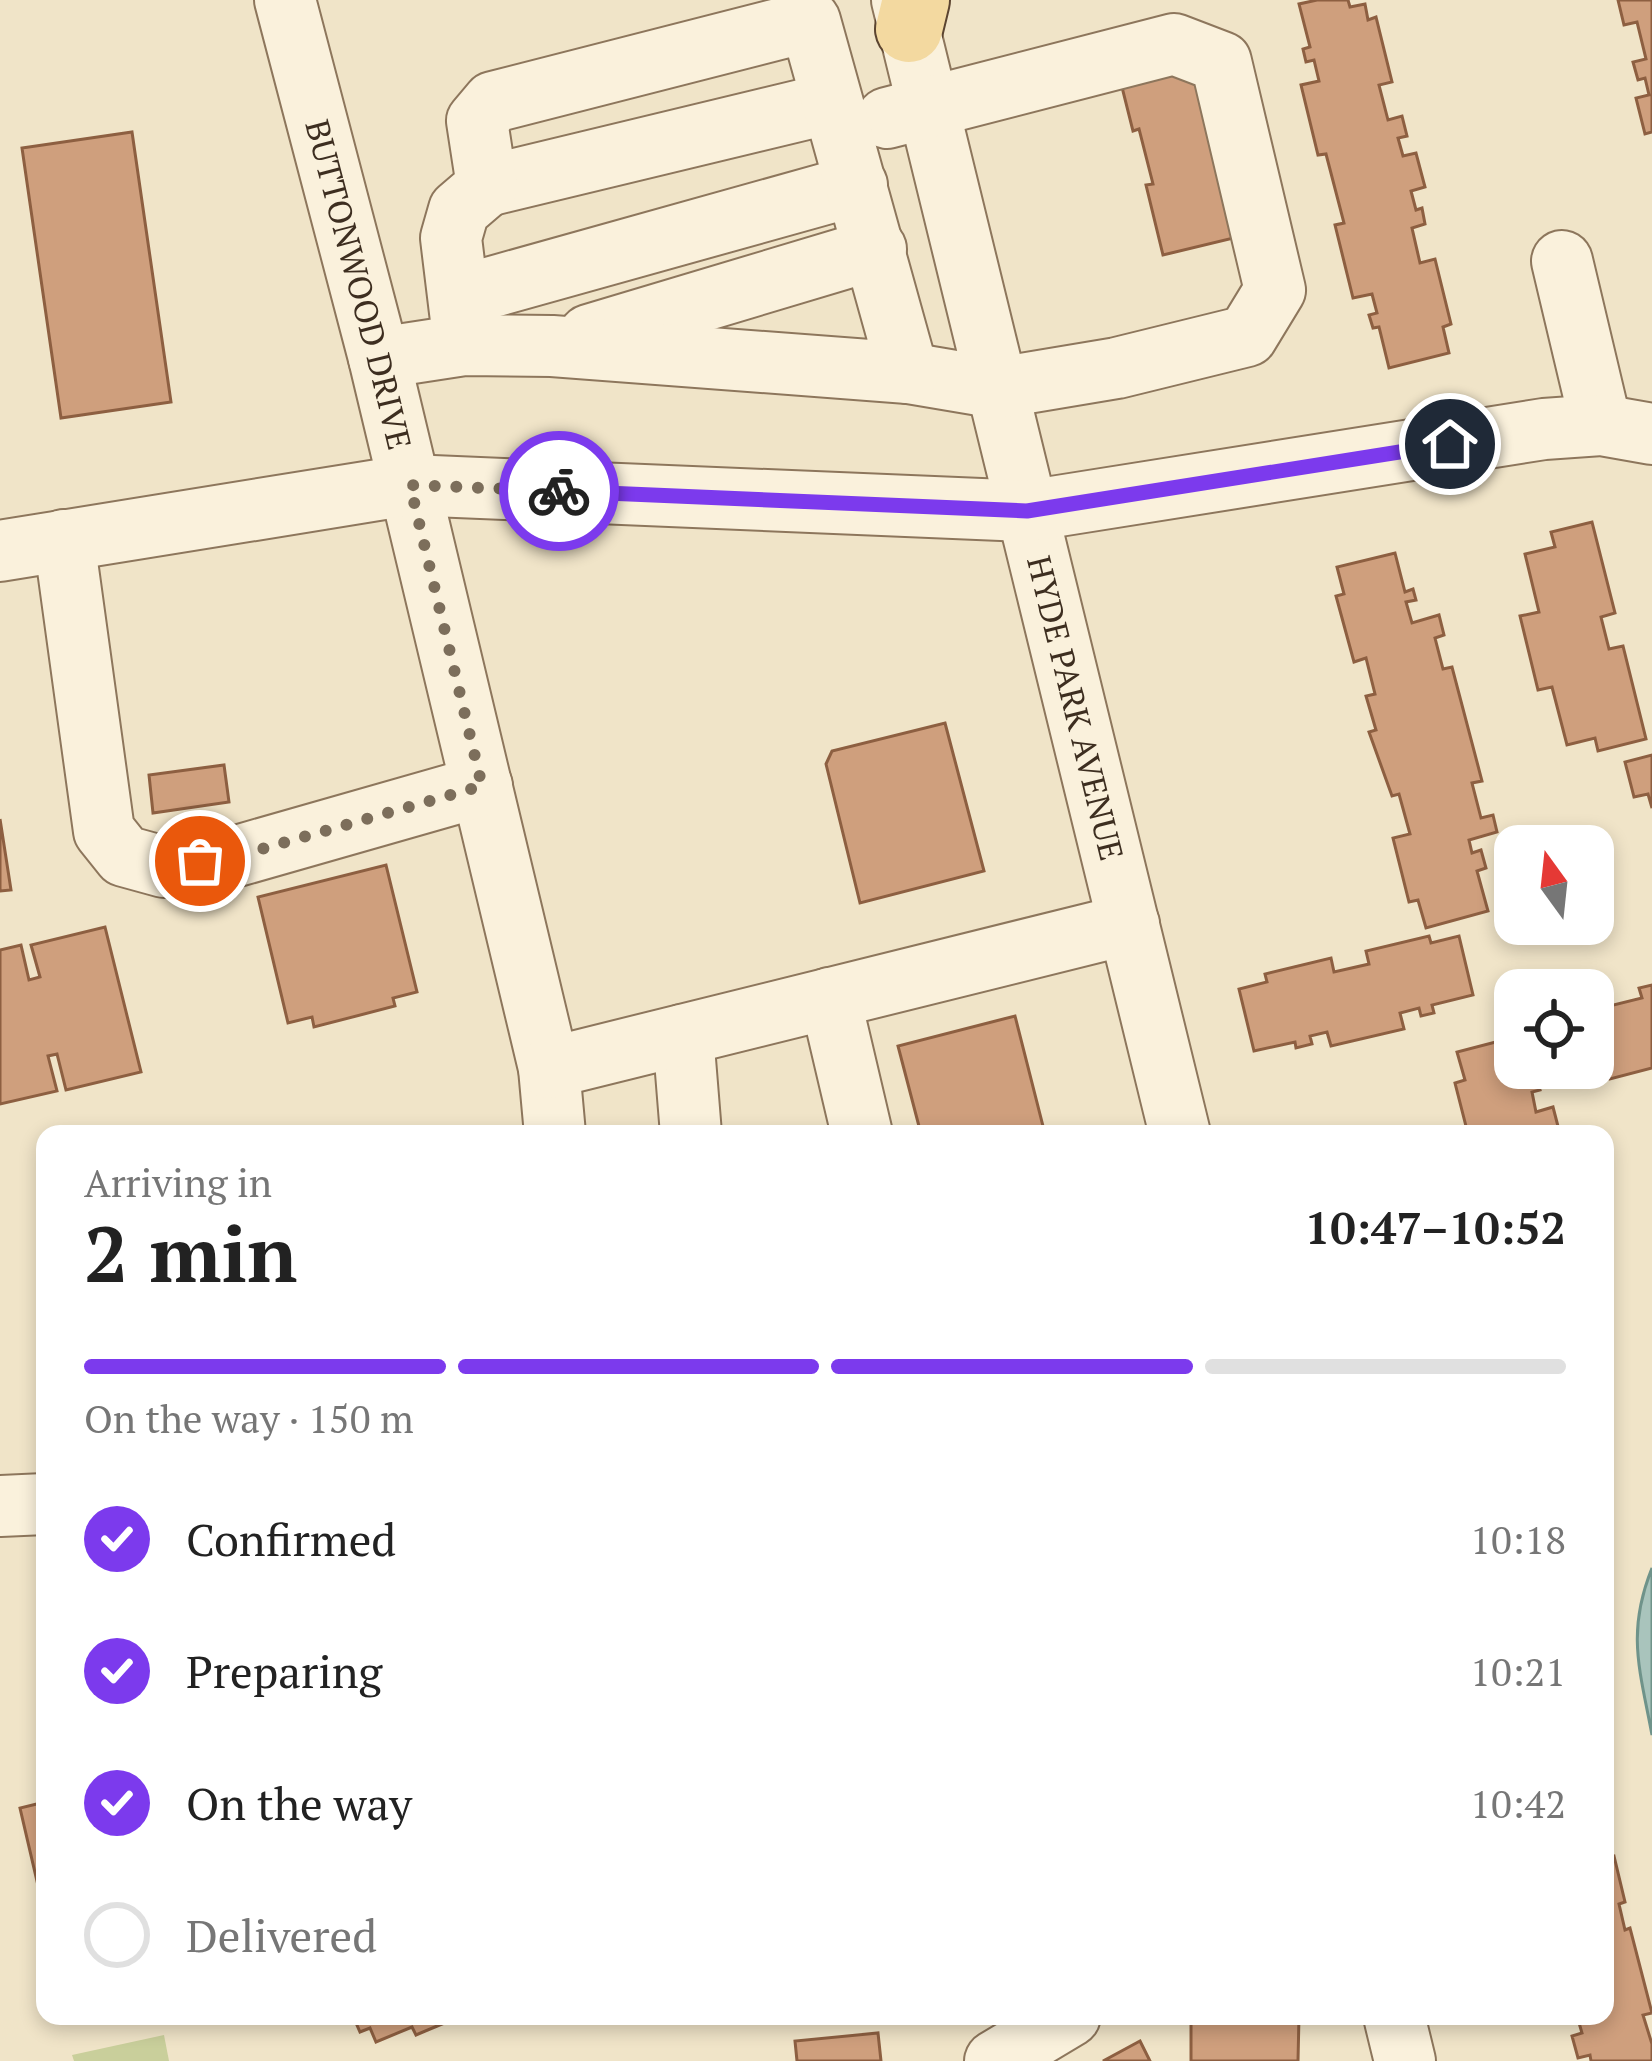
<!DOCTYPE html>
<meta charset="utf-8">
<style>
:root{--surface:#fff;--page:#f6f6f6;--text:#222;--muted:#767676;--line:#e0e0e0;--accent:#7c3aed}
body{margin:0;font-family:"PT Serif",serif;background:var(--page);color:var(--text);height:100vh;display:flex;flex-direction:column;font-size:45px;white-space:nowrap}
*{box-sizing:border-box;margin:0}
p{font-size:39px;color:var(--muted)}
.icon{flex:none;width:66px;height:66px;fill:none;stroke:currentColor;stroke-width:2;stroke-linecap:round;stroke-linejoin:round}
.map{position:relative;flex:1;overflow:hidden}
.drawer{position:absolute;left:36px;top:1125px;width:1578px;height:900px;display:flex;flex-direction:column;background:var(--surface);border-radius:24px;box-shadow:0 6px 18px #0003}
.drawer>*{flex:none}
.needle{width:78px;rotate:345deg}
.tools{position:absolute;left:1494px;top:825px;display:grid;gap:24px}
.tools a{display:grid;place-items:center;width:120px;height:120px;border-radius:24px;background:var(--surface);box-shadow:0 6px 18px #0003;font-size:60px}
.pin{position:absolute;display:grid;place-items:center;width:102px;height:102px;color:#fff;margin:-51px;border:6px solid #fff;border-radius:50%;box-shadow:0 3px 12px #0007}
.courier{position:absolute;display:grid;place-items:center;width:120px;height:120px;margin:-60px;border:9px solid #7c3aed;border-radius:50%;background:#fff;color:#222;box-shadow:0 3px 15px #0007}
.headline em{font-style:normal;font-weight:700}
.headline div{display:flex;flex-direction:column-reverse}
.headline{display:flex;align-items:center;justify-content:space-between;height:204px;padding:0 48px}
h1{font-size:78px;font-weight:700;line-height:90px}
.bar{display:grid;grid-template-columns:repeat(4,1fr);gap:18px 12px;align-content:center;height:144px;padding:0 48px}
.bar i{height:15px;border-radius:9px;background:var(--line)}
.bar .current{background:var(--accent)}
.bar p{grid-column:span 4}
ol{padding:0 48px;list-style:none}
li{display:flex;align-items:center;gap:36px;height:132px}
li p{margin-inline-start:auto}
li .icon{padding:12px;border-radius:50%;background:var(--accent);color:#fff;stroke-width:4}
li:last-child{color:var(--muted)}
li i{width:66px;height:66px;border:6px solid var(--line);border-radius:50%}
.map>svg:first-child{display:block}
</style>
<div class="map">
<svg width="1652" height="2061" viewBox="0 0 1652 2061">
<rect width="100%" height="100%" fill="#f0e4c8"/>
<polygon fill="#c9cf9b" points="164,2035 169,2061 74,2061 72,2055"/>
<path fill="#a9c4bc" stroke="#6f938a" stroke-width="3" d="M1652,1568v167c-12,-65 -26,-102 0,-167z"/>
<g fill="#cf9f7d" stroke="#8d5f41" stroke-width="3">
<polygon points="1317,0 1348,0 1350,7 1365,4 1368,20 1376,17 1392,82 1379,85 1388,120 1402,116 1407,136 1398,138 1403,156 1416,153 1425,187 1411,191 1416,210 1422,208 1425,224 1412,228 1420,263 1435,259 1451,324 1443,327 1449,353 1389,368 1379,327 1373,328 1369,315 1377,313 1372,294 1353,298 1335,225 1344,223 1326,154 1318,155 1301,85 1319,81 1314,60 1306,62 1303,49 1310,47 1299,4"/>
<polygon points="1618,0 1652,0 1652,132 1645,134 1636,98 1649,95 1645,78 1638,80 1633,62 1646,59 1637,22 1624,25"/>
<polygon points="1196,69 1242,236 1163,255 1146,185 1153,184 1139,129 1133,131 1122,87"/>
<polygon points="132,132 171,402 61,418 22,148"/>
<polygon points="1592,522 1615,613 1601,617 1609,649 1623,646 1646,739 1598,751 1595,738 1567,745 1552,687 1538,690 1520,616 1539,612 1525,554 1555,547 1551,532"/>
<polygon points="1395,553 1405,592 1413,589 1416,600 1406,602 1412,623 1439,615 1444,635 1435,638 1443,669 1452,667 1482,781 1472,783 1481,818 1493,815 1497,832 1469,840 1472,853 1481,850 1486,868 1477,871 1488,911 1426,928 1418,900 1409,902 1393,838 1410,834 1399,794 1392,796 1369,732 1376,730 1366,696 1375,694 1366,658 1354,662 1336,596 1344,594 1337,567"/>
<polygon points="945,723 984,871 860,903 826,764 832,751"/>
<polygon points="1652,755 1652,808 1648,794 1634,797 1625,762"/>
<polygon points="224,765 229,802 153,813 149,775"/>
<polygon points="0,819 11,890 0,891"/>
<polygon points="386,865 417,992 393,998 395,1006 314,1027 312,1017 288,1023 258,897"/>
<polygon points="105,927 141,1072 66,1090 57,1054 48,1056 57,1091 0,1104 0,950 21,945 29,980 40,977 31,945"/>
<polygon points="1429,936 1431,943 1459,936 1473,995 1432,1005 1434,1013 1421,1016 1419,1008 1400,1013 1404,1029 1331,1046 1327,1032 1310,1036 1312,1044 1296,1048 1295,1042 1254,1051 1239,989 1267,982 1265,974 1331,958 1334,972 1369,964 1366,951"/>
<polygon points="1652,985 1652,1068 1610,1079 1593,1010 1642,998 1639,988"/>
<polygon points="1015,1016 1045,1134 921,1134 898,1046"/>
<polygon points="1515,1037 1515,1068 1526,1068 1528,1077 1535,1075 1540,1090 1532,1092 1536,1112 1553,1107 1560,1134 1468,1134 1455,1083 1465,1080 1457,1052"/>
<polygon points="45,1802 45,1907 43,1907 20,1808"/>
<polygon points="1614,1856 1625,1902 1619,1904 1625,1930 1630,1928 1652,2013 1643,2015 1652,2044 1652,2061 1591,2061 1590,2055 1578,2058 1572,2036 1582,2033 1577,2016 1605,2016 1605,1858"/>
<polygon points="353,2016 440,2016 442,2024 416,2035 412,2027 376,2042 370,2028 360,2032"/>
<polygon points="1191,2016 1299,2016 1298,2061 1191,2061"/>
<polygon points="878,2033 881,2061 797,2061 795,2041"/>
<polygon points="1140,2041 1150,2061 1103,2061"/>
</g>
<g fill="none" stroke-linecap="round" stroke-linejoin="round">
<g stroke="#8d765c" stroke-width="64">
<g id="minor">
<path id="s1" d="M285,0l94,358 170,710 6,66"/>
<path id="s2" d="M902,0l278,1134"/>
<polyline points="887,118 1174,44 1221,62 1275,290 1247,336 1117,368 997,388 908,373"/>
<polyline points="487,186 831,103"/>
<polyline points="1562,261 1601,425"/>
<polyline points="460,296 857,185"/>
<polyline points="589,335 876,249"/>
<polyline points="379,358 464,345 451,238 459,210 487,186 477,121 493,102 810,21 908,373 552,346 464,345"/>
<polyline points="64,540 104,831 124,856 164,867 237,856 482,786"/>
<polyline points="0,551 409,485 1027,511 1544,429 1601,425 1652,434"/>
<polyline points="830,998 862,1134"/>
<polyline points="683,1035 691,1134"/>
<polyline points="549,1068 1129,924"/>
<polyline points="0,1506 45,1504"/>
<polyline points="1394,2016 1405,2061"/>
<polyline points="995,2061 1070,2016"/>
</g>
</g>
<g stroke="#5b4430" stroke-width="70">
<polyline id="major" points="909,29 916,0"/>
</g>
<use href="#minor" stroke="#faf1dc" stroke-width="60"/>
<use href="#major" stroke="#f3d9a0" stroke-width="66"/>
</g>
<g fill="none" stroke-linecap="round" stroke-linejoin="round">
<polyline stroke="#7c6e5b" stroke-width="12" stroke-dasharray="0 21.6" points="200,861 237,856 482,786 410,485 559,491"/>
<polyline stroke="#7c3aed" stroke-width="15" points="559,491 1027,511 1450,444"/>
</g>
<g text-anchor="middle" stroke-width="10" stroke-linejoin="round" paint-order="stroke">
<g font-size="33" fill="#3d2e20" stroke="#f7eed8">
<text dy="12" stroke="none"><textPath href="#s1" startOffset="294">BUTTONWOOD DRIVE</textPath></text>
<text dy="12" stroke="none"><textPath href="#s2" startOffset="729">HYDE PARK AVENUE</textPath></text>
</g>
</g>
</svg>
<div class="tools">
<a><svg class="needle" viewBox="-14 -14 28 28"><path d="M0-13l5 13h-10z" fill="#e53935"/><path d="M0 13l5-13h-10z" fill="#767676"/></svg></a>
<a><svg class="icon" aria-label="locate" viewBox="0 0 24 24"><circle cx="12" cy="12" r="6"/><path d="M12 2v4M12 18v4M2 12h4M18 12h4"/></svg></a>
</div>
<div class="pin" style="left:200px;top:861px;background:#ea580c"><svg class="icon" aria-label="bag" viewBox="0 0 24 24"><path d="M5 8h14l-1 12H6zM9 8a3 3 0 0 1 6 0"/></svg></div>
<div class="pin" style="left:1450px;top:444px;background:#1f2937"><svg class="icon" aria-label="home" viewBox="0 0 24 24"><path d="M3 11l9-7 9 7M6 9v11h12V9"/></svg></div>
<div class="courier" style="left:559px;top:491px"><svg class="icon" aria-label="bike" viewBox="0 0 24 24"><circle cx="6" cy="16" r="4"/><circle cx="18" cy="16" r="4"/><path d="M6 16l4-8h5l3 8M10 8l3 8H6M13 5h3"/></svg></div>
<section class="drawer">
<div class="headline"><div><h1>2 min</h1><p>Arriving in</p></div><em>10:47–10:52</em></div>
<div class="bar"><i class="current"></i><i class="current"></i><i class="current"></i><i></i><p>On the way · 150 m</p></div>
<ol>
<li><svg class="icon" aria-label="check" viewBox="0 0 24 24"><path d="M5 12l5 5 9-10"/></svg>Confirmed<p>10:18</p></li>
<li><svg class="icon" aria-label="check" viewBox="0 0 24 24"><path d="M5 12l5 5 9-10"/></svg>Preparing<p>10:21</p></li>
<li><svg class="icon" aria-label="check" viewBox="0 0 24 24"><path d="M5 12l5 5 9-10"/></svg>On the way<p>10:42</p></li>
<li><i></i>Delivered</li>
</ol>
</section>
</div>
